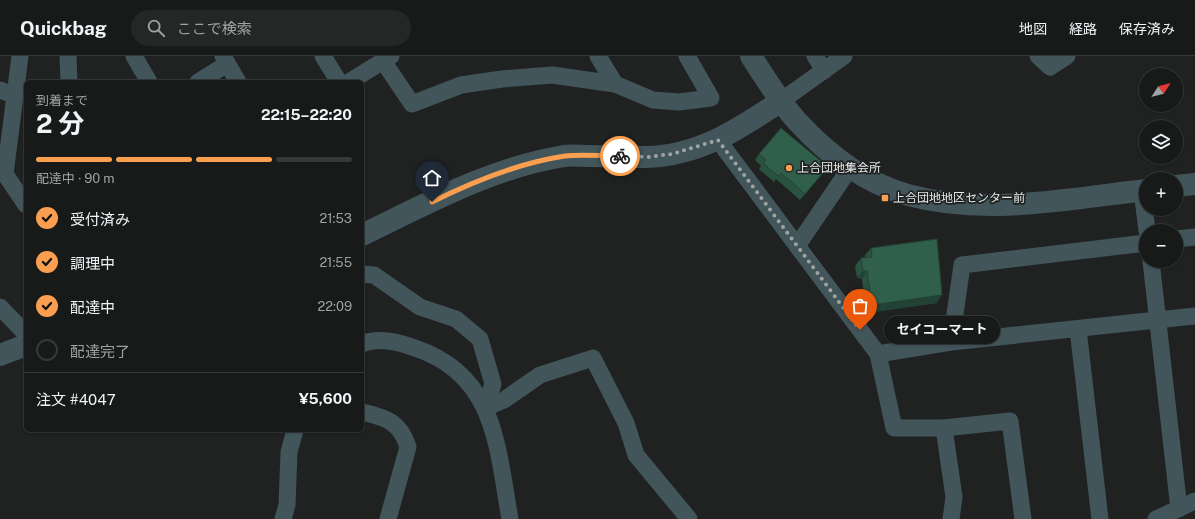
<!DOCTYPE html>
<html lang="ja">
<meta charset="utf-8">
<style>
:root{--surface:#181a1a;--page:#252727;--text:#f1f3f6;--muted:#9fa1a2;--line:#363839;--accent:#fa9f4f}
body{margin:0;font-family:"Public Sans","Noto Sans JP",sans-serif;background:var(--page);color:var(--text);height:100vh;display:flex;flex-direction:column;font-size:15px;white-space:nowrap}
*{box-sizing:border-box;margin:0}
p{font-size:13px;color:var(--muted)}
.icon{flex:none;width:22px;height:22px;fill:none;stroke:currentColor;stroke-width:2;stroke-linecap:round;stroke-linejoin:round}
.map{position:relative;flex:1;overflow:hidden}
.panel{position:absolute;left:24px;top:24px;width:340px;height:352px;display:flex;flex-direction:column;background:var(--surface);border-radius:6px;box-shadow:0 1px 3px #0004,0 0 0 1px var(--line)}
.panel>*{flex:none}
.needle{width:26px;rotate:54deg}
.tools{position:absolute;left:1139px;top:12px;display:grid;gap:8px}
.tools a{display:grid;place-items:center;width:44px;height:44px;border-radius:50%;background:var(--surface);box-shadow:0 1px 3px #0004,0 0 0 1px var(--line);font-size:20px}
.pin{position:absolute;display:grid;place-items:center;width:34px;height:34px;color:#fff;margin:-41px -17px;border-radius:50% 50% 50% 0;rotate:-45deg;box-shadow:0 0 4px #0007}
.pin .icon{rotate:45deg}
.courier{position:absolute;display:grid;place-items:center;width:40px;height:40px;margin:-20px;border:3px solid #fa9f4f;border-radius:50%;background:#fff;color:#222;box-shadow:0 1px 5px #0007}
.bubble{position:absolute;height:28px;border-radius:14px;background:var(--surface);box-shadow:0 1px 3px #0004,0 0 0 1px var(--line);font-size:13px;font-weight:700;line-height:28px;text-align:center}
.headline em{font-style:normal;font-weight:700}
.headline div{display:flex;flex-direction:column-reverse}
.headline{display:flex;align-items:center;justify-content:space-between;height:68px;padding:0 12px}
h1{font-size:26px;font-weight:700;line-height:30px}
.bar{display:grid;grid-template-columns:repeat(4,1fr);gap:6px 4px;align-content:center;height:48px;padding:0 12px}
.bar i{height:5px;border-radius:3px;background:var(--line)}
.bar .selected{background:var(--accent)}
.bar p{grid-column:span 4}
.line{display:flex;align-items:center;gap:10px;padding:0 12px;border-top:1px solid var(--line)}
.line div{flex:1}
ol{padding:0 12px;list-style:none}
li{display:flex;align-items:center;gap:12px;height:44px}
li p{margin-inline-start:auto}
li .icon{padding:4px;border-radius:50%;background:var(--accent);color:#111;stroke-width:4}
li:last-child{color:var(--muted)}
li i{width:22px;height:22px;border:2px solid var(--line);border-radius:50%}
header{display:flex;align-items:center;gap:24px;box-sizing:border-box;height:56px;padding:0 20px;background:var(--surface);border-bottom:1px solid var(--line)}
header strong{font-size:19px}
nav{display:flex;gap:22px;margin-inline-start:auto;font-size:14px}
.search{width:280px;height:36px;background:var(--page);display:flex;align-items:center;gap:10px;box-sizing:border-box;padding:0 14px;border-radius:22px;color:var(--muted);font-size:15px}
.map>svg:first-child{display:block}
</style>
<header>
<strong>Quickbag</strong>
<div class="search"><svg class="icon" aria-label="search" viewBox="0 0 24 24"><circle cx="10" cy="10" r="6"/><path d="M15 15l6 6"/></svg>ここで検索</div>
<nav><a>地図</a><a>経路</a><a>保存済み</a></nav>
</header>
<div class="map">
<svg width="1195" height="463" viewBox="0 0 1195 463">
<rect width="100%" height="100%" fill="#202222"/>
<g fill="none" stroke-linecap="round" stroke-linejoin="round">
<g stroke="#41555b" stroke-width="17">
<polyline points="68,0 69,26"/>
<polyline points="134,0 149,26"/>
<polyline points="223,0 238,26"/>
<polyline points="323,0 339,26"/>
<polyline points="598,0 615,28 653,44 679,46 711,42 687,0"/>
<polyline points="815,0 824,15"/>
<polyline points="1038,0 1050,11 1067,0"/>
<polyline points="383,5 412,48 461,29 502,23 552,19 615,28"/>
<polyline points="198,26 227,8"/>
<polyline points="349,26 391,0"/>
<polyline points="0,34 16,40"/>
<polyline points="781,45 844,0"/>
<polyline points="718,84 878,298 951,286 1195,260"/>
<polyline points="0,116 5,118 20,0"/>
<polyline points="5,118 26,149"/>
<polyline points="1142,134 1147,175"/>
<polyline points="1176,183 1195,181"/>
<polyline points="797,190 850,112"/>
<polyline points="1151,205 1179,453"/>
<polyline points="362,218 374,219 420,251 456,263 480,283 493,328 485,352"/>
<polyline points="0,251 26,278"/>
<polyline points="1078,273 1100,463"/>
<polyline points="951,286 962,209 1146,187"/>
<path d="M362,288c16,-7 37,-2 53,4 81,27 82,99 95,171"/>
<polyline points="878,298 894,372 944,372 1010,365 1023,463"/>
<polyline points="485,352 504,344 540,319 593,302 626,367 636,399 689,463"/>
<path d="M362,356c24,6 38,9 46,35l-20,72"/>
<polyline points="944,372 954,441 951,463"/>
<polyline points="283,463 287,449 289,396 295,374"/>
<polyline points="1156,463 1195,445"/>
</g>
<g stroke="#41555b" stroke-width="22">
<path d="M751,0c14,22 28,45 45,64 30,33 69,63 112,75 78,21 160,4 238,-5"/>
<polyline points="1176,130 1195,128"/>
<path d="M362,179c66,-32 129,-67 202,-79 8,-1 17,0 25,0 19,0 38,1 57,1 53,-1 93,-28 135,-56"/>
<polyline points="0,299 26,289"/>
</g>
</g>
<g fill="#295241">
<polygon points="759,98 828,111 823,117 800,144 776,123 774,126 759,113 761,110 755,104"/>
<polygon points="871,192 937,247 866,257 862,223 857,222 855,210 861,202 865,202 865,199"/>
</g>
<g fill="#224235">
<polygon points="863,215 867,215 862,223 857,222"/>
<polygon points="942,239 937,247 866,257 872,249"/>
</g>
<g fill="#305f4c" stroke="#224235">
<polygon points="781,72 828,111 805,138 781,117 778,120 763,107 766,104 759,98"/>
<polygon points="937,183 942,239 872,249 867,215 863,215 861,202 872,201 871,192"/>
</g>
<g fill="none" stroke-linecap="round" stroke-linejoin="round">
<polyline stroke="#a1a3a3" stroke-width="4" stroke-dasharray="0 7.2" points="620,100 648,101 672,98 718,84 860,274"/>
<path stroke="#fa9f4f" stroke-width="5" d="M432,146c42,-21 86,-39 133,-46 16,-2 39,0 55,0"/>
</g>
<g fill="#fa9f4f" stroke="#202222" stroke-width="1.5">
<circle cx="789" cy="112" r="4"/>
<rect x="881" y="138" width="8" height="8" rx="2"/>
</g>
<g text-anchor="middle" stroke-width="3.5" stroke-linejoin="round" paint-order="stroke">
<g font-size="12" fill="#e7e9e9" stroke="#202222" text-anchor="start">
<text x="797" y="116">上合団地集会所</text>
<text x="893" y="146">上合団地地区センター前</text>
</g>
</g>
</svg>
<div class="tools">
<a><svg class="needle" viewBox="-14 -14 28 28"><path d="M0-13l5 13h-10z" fill="#e53935"/><path d="M0 13l5-13h-10z" fill="#9fa1a2"/></svg></a>
<a><svg class="icon" aria-label="layers" viewBox="0 0 24 24"><path d="M12 4l9 5-9 5-9-5zM3 14l9 5 9-5"/></svg></a>
<a>+</a>
<a>−</a>
</div>
<div class="pin" style="left:860px;top:274px;background:#ea580c"><svg class="icon" aria-label="bag" viewBox="0 0 24 24"><path d="M5 8h14l-1 12H6zM9 8a3 3 0 0 1 6 0"/></svg></div>
<div class="pin" style="left:432px;top:146px;background:#1f2937"><svg class="icon" aria-label="home" viewBox="0 0 24 24"><path d="M3 11l9-7 9 7M6 9v11h12V9"/></svg></div>
<div class="courier" style="left:620px;top:100px"><svg class="icon" aria-label="bike" viewBox="0 0 24 24"><circle cx="6" cy="16" r="4"/><circle cx="18" cy="16" r="4"/><path d="M6 16l4-8h5l3 8M10 8l3 8H6M13 5h3"/></svg></div>
<div class="bubble" style="left:884px;top:260px;width:116px">セイコーマート</div>
<section class="panel">
<div class="headline"><div><h1>2 分</h1><p>到着まで</p></div><em>22:15–22:20</em></div>
<div class="bar"><i class="selected"></i><i class="selected"></i><i class="selected"></i><i></i><p>配達中 · 90 m</p></div>
<ol>
<li><svg class="icon" aria-label="check" viewBox="0 0 24 24"><path d="M5 12l5 5 9-10"/></svg>受付済み<p>21:53</p></li>
<li><svg class="icon" aria-label="check" viewBox="0 0 24 24"><path d="M5 12l5 5 9-10"/></svg>調理中<p>21:55</p></li>
<li><svg class="icon" aria-label="check" viewBox="0 0 24 24"><path d="M5 12l5 5 9-10"/></svg>配達中<p>22:09</p></li>
<li><i></i>配達完了</li>
</ol>
<div class="line" style="height:52px"><div>注文 #4047</div><b>¥5,600</b></div>
</section>
</div>
